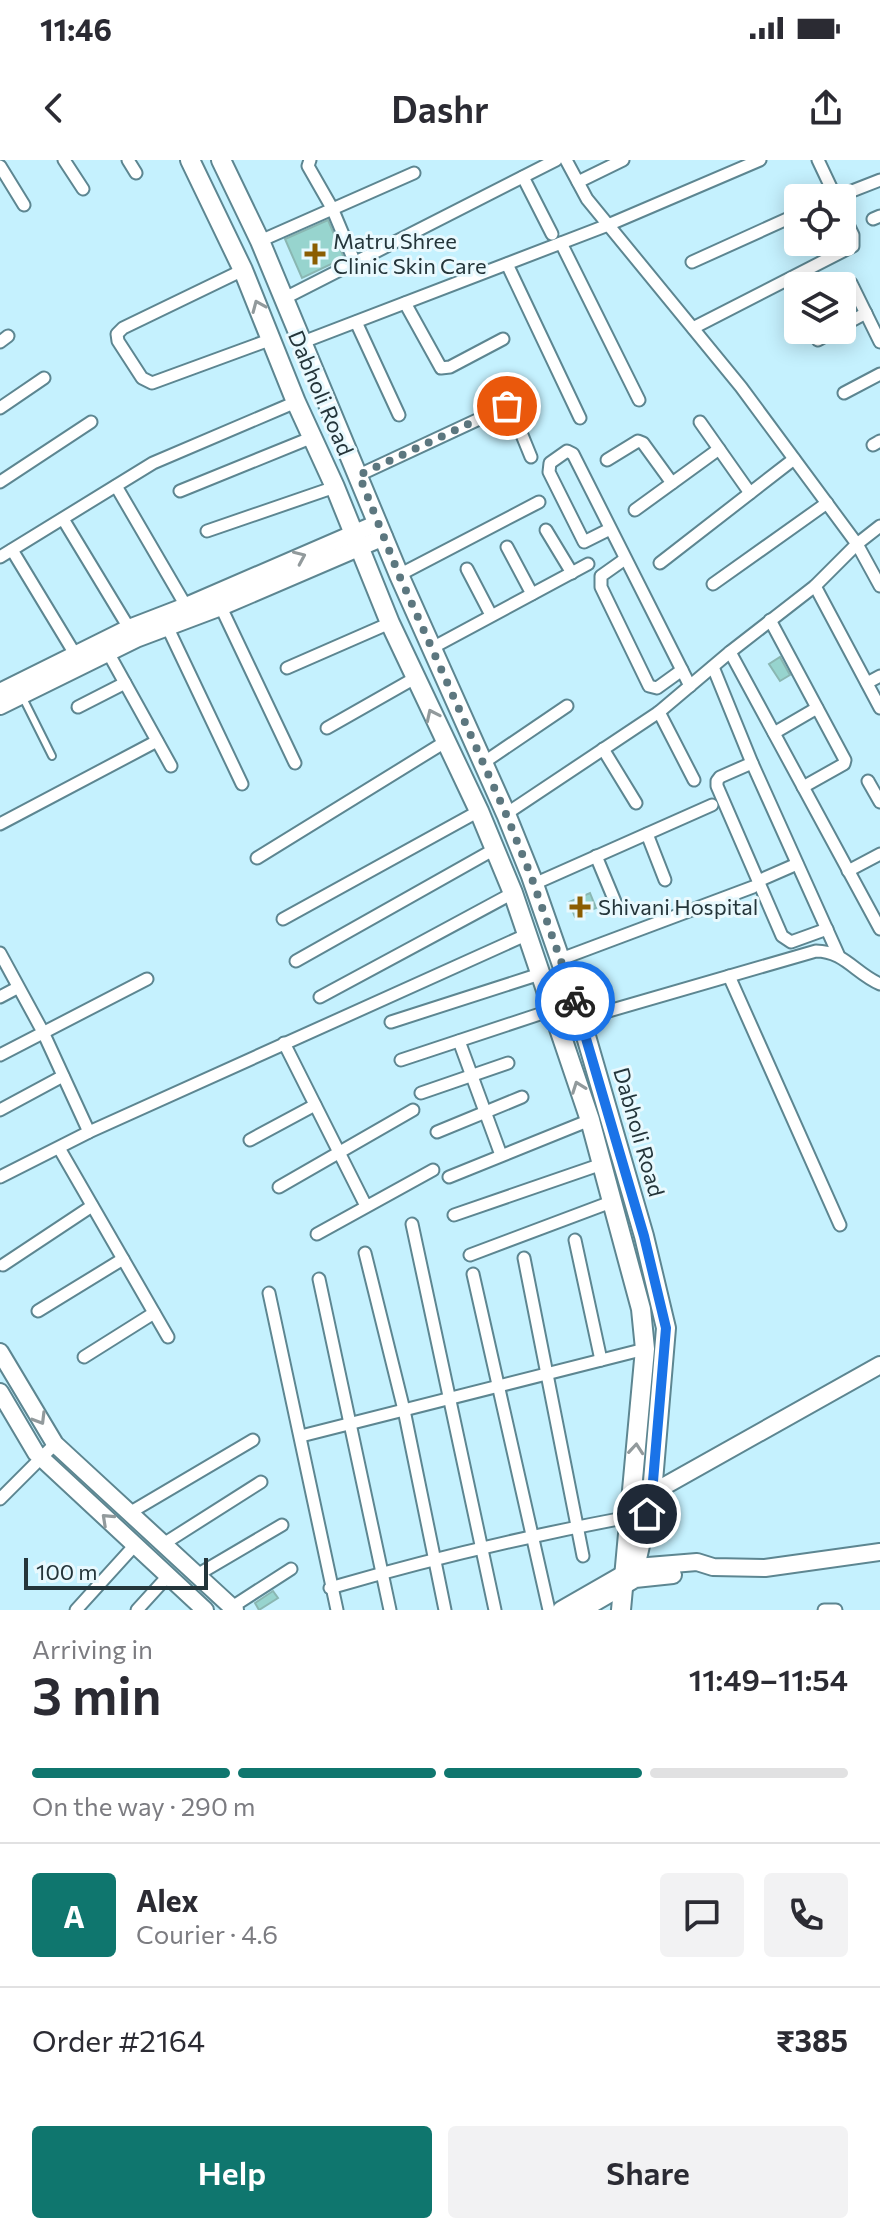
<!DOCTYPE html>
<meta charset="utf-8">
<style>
:root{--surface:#fff;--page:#f2f2f3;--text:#2b2b33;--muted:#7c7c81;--line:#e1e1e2;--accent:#0f766e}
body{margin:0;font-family:Commissioner,sans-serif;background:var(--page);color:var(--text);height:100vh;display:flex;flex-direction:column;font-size:30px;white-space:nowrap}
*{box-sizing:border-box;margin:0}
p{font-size:26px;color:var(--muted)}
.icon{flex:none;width:44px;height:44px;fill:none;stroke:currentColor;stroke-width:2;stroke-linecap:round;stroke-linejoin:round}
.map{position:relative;height:1450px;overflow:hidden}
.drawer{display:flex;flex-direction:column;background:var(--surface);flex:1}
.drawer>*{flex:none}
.fabs{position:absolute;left:784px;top:24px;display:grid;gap:16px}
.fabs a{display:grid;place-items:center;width:72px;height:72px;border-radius:8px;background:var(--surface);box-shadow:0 4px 20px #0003;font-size:40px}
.scale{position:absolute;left:24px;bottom:20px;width:184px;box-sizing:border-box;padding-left:8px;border:4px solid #24353a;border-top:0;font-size:22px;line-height:28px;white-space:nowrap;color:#24353a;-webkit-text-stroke:6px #e8f9fe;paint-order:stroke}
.pin{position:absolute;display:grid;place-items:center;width:68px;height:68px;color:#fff;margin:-34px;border:4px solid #fff;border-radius:50%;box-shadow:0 2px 8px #0007}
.courier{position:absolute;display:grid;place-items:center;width:80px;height:80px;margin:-40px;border:6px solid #1a73e8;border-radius:50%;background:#fff;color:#222;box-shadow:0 2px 10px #0007}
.overview em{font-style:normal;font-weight:600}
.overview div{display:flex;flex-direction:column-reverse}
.overview{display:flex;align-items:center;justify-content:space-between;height:136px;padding:0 32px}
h1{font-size:52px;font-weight:600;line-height:60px}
.bar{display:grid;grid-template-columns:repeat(4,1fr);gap:12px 8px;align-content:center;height:96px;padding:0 32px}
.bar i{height:10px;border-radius:6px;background:var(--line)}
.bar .selected{background:var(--accent)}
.bar p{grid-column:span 4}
.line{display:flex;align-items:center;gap:20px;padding:0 32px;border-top:2px solid var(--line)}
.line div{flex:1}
.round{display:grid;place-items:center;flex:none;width:84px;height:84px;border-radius:8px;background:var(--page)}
.button{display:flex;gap:16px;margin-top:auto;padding:16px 32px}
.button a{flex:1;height:92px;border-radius:8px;background:var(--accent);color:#fff;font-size:32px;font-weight:600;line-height:92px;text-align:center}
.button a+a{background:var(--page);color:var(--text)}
.status{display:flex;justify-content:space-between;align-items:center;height:56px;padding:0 40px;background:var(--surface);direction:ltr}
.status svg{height:22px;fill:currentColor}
header{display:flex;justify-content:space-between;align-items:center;height:104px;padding:0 32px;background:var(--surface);font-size:36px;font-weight:600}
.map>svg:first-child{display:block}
</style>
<div class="status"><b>11:46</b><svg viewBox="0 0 49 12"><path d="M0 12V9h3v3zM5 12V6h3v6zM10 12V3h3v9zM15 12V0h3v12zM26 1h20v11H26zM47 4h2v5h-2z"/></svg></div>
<header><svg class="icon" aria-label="back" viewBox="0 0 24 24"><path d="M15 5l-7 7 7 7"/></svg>Dashr<svg class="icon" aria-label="share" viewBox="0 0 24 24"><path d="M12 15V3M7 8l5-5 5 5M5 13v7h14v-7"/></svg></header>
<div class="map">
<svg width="880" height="1450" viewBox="0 0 880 1450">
<rect width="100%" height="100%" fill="#c5f1fe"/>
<g fill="#97d4ce" stroke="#8ab7b2" stroke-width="2">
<polygon points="328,60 344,98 302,118 285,79"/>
<polygon points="780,497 790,515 780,521 769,504"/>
<polygon points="590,733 596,748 575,757 569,742"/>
<polygon points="273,1431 278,1438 259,1450 255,1443"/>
</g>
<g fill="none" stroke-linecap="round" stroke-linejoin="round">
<g stroke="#5d8691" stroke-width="10">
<polyline id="lane" points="23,538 52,596"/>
</g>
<g stroke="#5d8691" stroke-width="15">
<g id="street">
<polyline points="64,0 83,29"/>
<polyline points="128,0 136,13"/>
<polyline points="310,0 308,6 332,48 355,103"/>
<polyline points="818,0 836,38"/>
<polyline points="0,6 24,45"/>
<polyline points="523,17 552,74"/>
<polyline points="578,22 623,0"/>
<polyline points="834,38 880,20"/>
<polyline points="873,59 880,56"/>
<polyline points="260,81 414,13"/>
<polyline points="561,83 639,240"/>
<polyline points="692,102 798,54"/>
<polyline points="507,104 580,258"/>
<polyline points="243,110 123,168 117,174 118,181 142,218 152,223 272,179"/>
<polyline points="851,123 880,182"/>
<polyline points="283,139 556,0"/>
<polyline points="405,143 441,208 450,207 503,179"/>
<polyline points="356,162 399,255"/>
<polyline points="842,166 866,153"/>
<polyline points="693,168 853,86 853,75 842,52"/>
<polyline points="818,180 836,170"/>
<polyline points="0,182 8,176"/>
<polyline points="303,182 608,65 760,0"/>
<polyline points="844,233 880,214"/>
<polyline points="0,248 44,218"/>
<polyline points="700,262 750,333"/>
<polyline points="873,285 880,281"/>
<polyline points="607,300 638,281 643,283 672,323"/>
<polyline points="359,315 507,246 511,248 531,297"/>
<polyline points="0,322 91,262"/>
<polyline points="116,326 186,446"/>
<polyline points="180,331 313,277"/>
<polyline points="635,350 719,289"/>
<polyline points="63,359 129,468"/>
<polyline points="880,366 857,384 880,426"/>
<polyline points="610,369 584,382 549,312 550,303 567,291 573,294 690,526"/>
<polyline points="546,370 572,413"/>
<polyline points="207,371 335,327"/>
<polyline points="507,387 532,434"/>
<polyline points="12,390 78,499"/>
<polyline points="0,397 153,303 296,242"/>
<polyline points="625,399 601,416 601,427 649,526 657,528 682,510"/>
<polyline points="660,403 794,299"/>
<polyline points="467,409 491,455"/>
<polyline points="399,415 539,342"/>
<polyline points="713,424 827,343"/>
<polyline points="815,426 880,548"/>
<polyline points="218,441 295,603"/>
<polyline points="770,460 845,600 844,604 803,627"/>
<polyline points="165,462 242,624"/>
<polyline points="105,487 171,606"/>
<polyline points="432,488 588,404"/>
<polyline points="730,492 880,769"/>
<polyline points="713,507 752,603 838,794"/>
<polyline points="287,508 390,463"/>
<polyline points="867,523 880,516"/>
<polyline points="78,547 125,523"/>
<polyline points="659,552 694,620"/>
<polyline points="327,568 415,518"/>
<polyline points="774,573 817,548"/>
<polyline points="603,589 636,643"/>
<polyline points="483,603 567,546"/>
<polyline points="752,603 720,617 717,621 717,626 782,776 791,782 827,769"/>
<polyline points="868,621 880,642"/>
<polyline points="506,654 659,552 730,492 815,426 857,384 741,227 587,39 566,0"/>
<polyline points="0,664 157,581"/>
<polyline points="647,674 665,720"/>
<polyline points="596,696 616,744"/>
<polyline points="257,698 445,582"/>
<polyline points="848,711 880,694"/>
<polyline points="758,721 797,704"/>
<polyline points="534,724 712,645"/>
<polyline points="283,759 479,651"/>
<polyline points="0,793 43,872 89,972"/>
<polyline points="561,799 753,727"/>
<polyline points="296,801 493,690"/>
<polyline points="729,816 840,1065"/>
<polyline points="0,837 17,828"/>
<polyline points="320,837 513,733"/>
<path d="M581,859l235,-68c28,0 40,23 64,33"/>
<polyline points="391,862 540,814"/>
<polyline points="459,881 501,995"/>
<polyline points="284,883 366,1046"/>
<polyline points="0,895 147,819"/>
<polyline points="401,900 552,850"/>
<polyline points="421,933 508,903"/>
<polyline points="0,950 63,916"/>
<polyline points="437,972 522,937"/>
<polyline points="250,980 315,945"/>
<polyline points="59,988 168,1177"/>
<polyline points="0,1017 89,972 528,774"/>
<polyline points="449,1017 590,960"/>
<polyline points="279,1027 413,950"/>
<polyline points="454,1055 602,1004"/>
<polyline points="412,1064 495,1450"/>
<polyline points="317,1074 433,1010"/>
<polyline points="575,1080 601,1200"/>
<polyline points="365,1093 404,1250 445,1450"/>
<polyline points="470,1095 611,1042"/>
<polyline points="524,1098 583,1396"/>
<polyline points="3,1105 92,1046"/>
<polyline points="473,1114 549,1450"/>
<polyline points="319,1119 390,1450"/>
<polyline points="269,1133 337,1450"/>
<polyline points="38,1151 123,1099"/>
<polyline points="84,1197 154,1153"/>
<polyline points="301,1276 645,1189"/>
<polyline points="0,1339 55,1284"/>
<polyline points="131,1352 253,1280"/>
<polyline points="165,1383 261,1322"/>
<polyline points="197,1415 282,1365"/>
<path d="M330,1428c99,-29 198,-52 299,-71"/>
<polyline points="232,1447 291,1409"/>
<polyline points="76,1450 135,1385"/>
<polyline points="137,1450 168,1416"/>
<polyline points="824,1450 836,1450"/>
</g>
</g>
<g stroke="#5d8691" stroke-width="20">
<g id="secondary">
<polyline points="0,532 129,468 186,446 378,363"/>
<polyline points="0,546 136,479 221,447 384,377"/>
<polyline points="0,1192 55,1284 235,1450"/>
<polyline points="0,1232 36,1293 205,1450"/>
<polyline points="652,1333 880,1205"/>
<polyline points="561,1450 636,1407 697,1402 713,1407 765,1408 880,1392"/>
<polyline points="582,1450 635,1419 673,1415"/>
</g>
</g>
<g stroke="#5d8691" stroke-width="22">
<g id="primary">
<polyline points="190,0 243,110 296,242 335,327 390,463 479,651 513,733 590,960 641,1149 645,1189 621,1450"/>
<polyline points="221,0 260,81 399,415 506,654 531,716 581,859 644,1076 666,1168 652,1333 636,1403"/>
</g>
</g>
<use href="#lane" stroke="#fff" stroke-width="6"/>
<use href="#street" stroke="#fff" stroke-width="11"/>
<use href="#secondary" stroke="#fff" stroke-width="16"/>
<use href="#primary" stroke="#fff" stroke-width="18"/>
</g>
<defs><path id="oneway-chevron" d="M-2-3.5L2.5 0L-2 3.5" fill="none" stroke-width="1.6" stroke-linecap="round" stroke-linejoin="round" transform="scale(2)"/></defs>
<g stroke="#929a9c">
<use href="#oneway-chevron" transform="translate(258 146) rotate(-113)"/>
<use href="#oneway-chevron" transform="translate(300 397) rotate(-24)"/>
<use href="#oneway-chevron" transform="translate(432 555) rotate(-115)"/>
<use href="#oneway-chevron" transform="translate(578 927) rotate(-110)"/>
<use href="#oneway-chevron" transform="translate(40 1259) rotate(59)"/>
<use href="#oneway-chevron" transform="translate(636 1289) rotate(-85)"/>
<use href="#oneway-chevron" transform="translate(107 1359) rotate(-137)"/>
</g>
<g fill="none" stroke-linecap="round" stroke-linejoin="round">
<polyline stroke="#5c777f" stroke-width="8" stroke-dasharray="0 14.4" points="507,246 359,315 399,415 506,654 531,716 575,841"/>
<polyline stroke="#1a73e8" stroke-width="10" points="575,841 644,1076 666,1168 652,1333 647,1354"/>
</g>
<g fill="#8b5d01" stroke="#e8f9fe" stroke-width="3">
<path d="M311 82h8v8h8v8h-8v8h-8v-8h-8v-8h8z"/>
<path d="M576 735h8v8h8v8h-8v8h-8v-8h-8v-8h8z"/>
</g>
<g text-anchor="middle" stroke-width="6" stroke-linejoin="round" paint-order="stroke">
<g font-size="22" fill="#24353a" stroke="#e8f9fe" text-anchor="start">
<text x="333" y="89">Matru Shree<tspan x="333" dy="25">Clinic Skin Care</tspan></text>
<text x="598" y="755">Shivani Hospital</text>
</g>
<g font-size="22" fill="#24353a" stroke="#e8f9fe">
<text transform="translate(321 233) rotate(67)" y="8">Dabholi Road</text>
<text transform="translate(639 972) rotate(74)" y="8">Dabholi Road</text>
</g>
</g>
</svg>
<div class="fabs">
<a><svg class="icon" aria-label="locate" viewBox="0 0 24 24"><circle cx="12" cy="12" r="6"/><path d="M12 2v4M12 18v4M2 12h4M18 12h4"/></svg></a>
<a><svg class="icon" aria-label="layers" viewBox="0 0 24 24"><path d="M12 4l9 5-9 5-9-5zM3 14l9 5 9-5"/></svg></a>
</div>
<div class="scale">100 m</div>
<div class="pin" style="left:507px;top:246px;background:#ea580c"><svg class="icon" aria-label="bag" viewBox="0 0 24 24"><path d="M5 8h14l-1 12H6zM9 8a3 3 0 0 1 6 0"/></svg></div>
<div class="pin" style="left:647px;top:1354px;background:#1f2937"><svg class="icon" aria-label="home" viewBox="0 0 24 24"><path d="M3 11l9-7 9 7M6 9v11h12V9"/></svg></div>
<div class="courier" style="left:575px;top:841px"><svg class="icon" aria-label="bike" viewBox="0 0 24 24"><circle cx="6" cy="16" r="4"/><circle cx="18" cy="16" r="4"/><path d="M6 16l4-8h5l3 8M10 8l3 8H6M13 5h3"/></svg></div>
</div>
<section class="drawer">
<div class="overview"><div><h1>3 min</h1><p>Arriving in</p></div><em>11:49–11:54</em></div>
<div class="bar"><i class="selected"></i><i class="selected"></i><i class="selected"></i><i></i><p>On the way · 290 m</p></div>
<div class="line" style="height:144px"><b class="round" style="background:var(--accent);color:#fff">A</b><div><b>Alex</b><p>Courier · 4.6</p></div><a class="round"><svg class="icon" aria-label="chat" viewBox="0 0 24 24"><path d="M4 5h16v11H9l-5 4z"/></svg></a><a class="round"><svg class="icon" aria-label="phone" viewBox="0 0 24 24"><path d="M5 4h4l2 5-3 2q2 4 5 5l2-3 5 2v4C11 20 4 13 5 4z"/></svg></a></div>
<div class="line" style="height:104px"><div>Order #2164</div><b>₹385</b></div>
<div class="button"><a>Help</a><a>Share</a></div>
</section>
